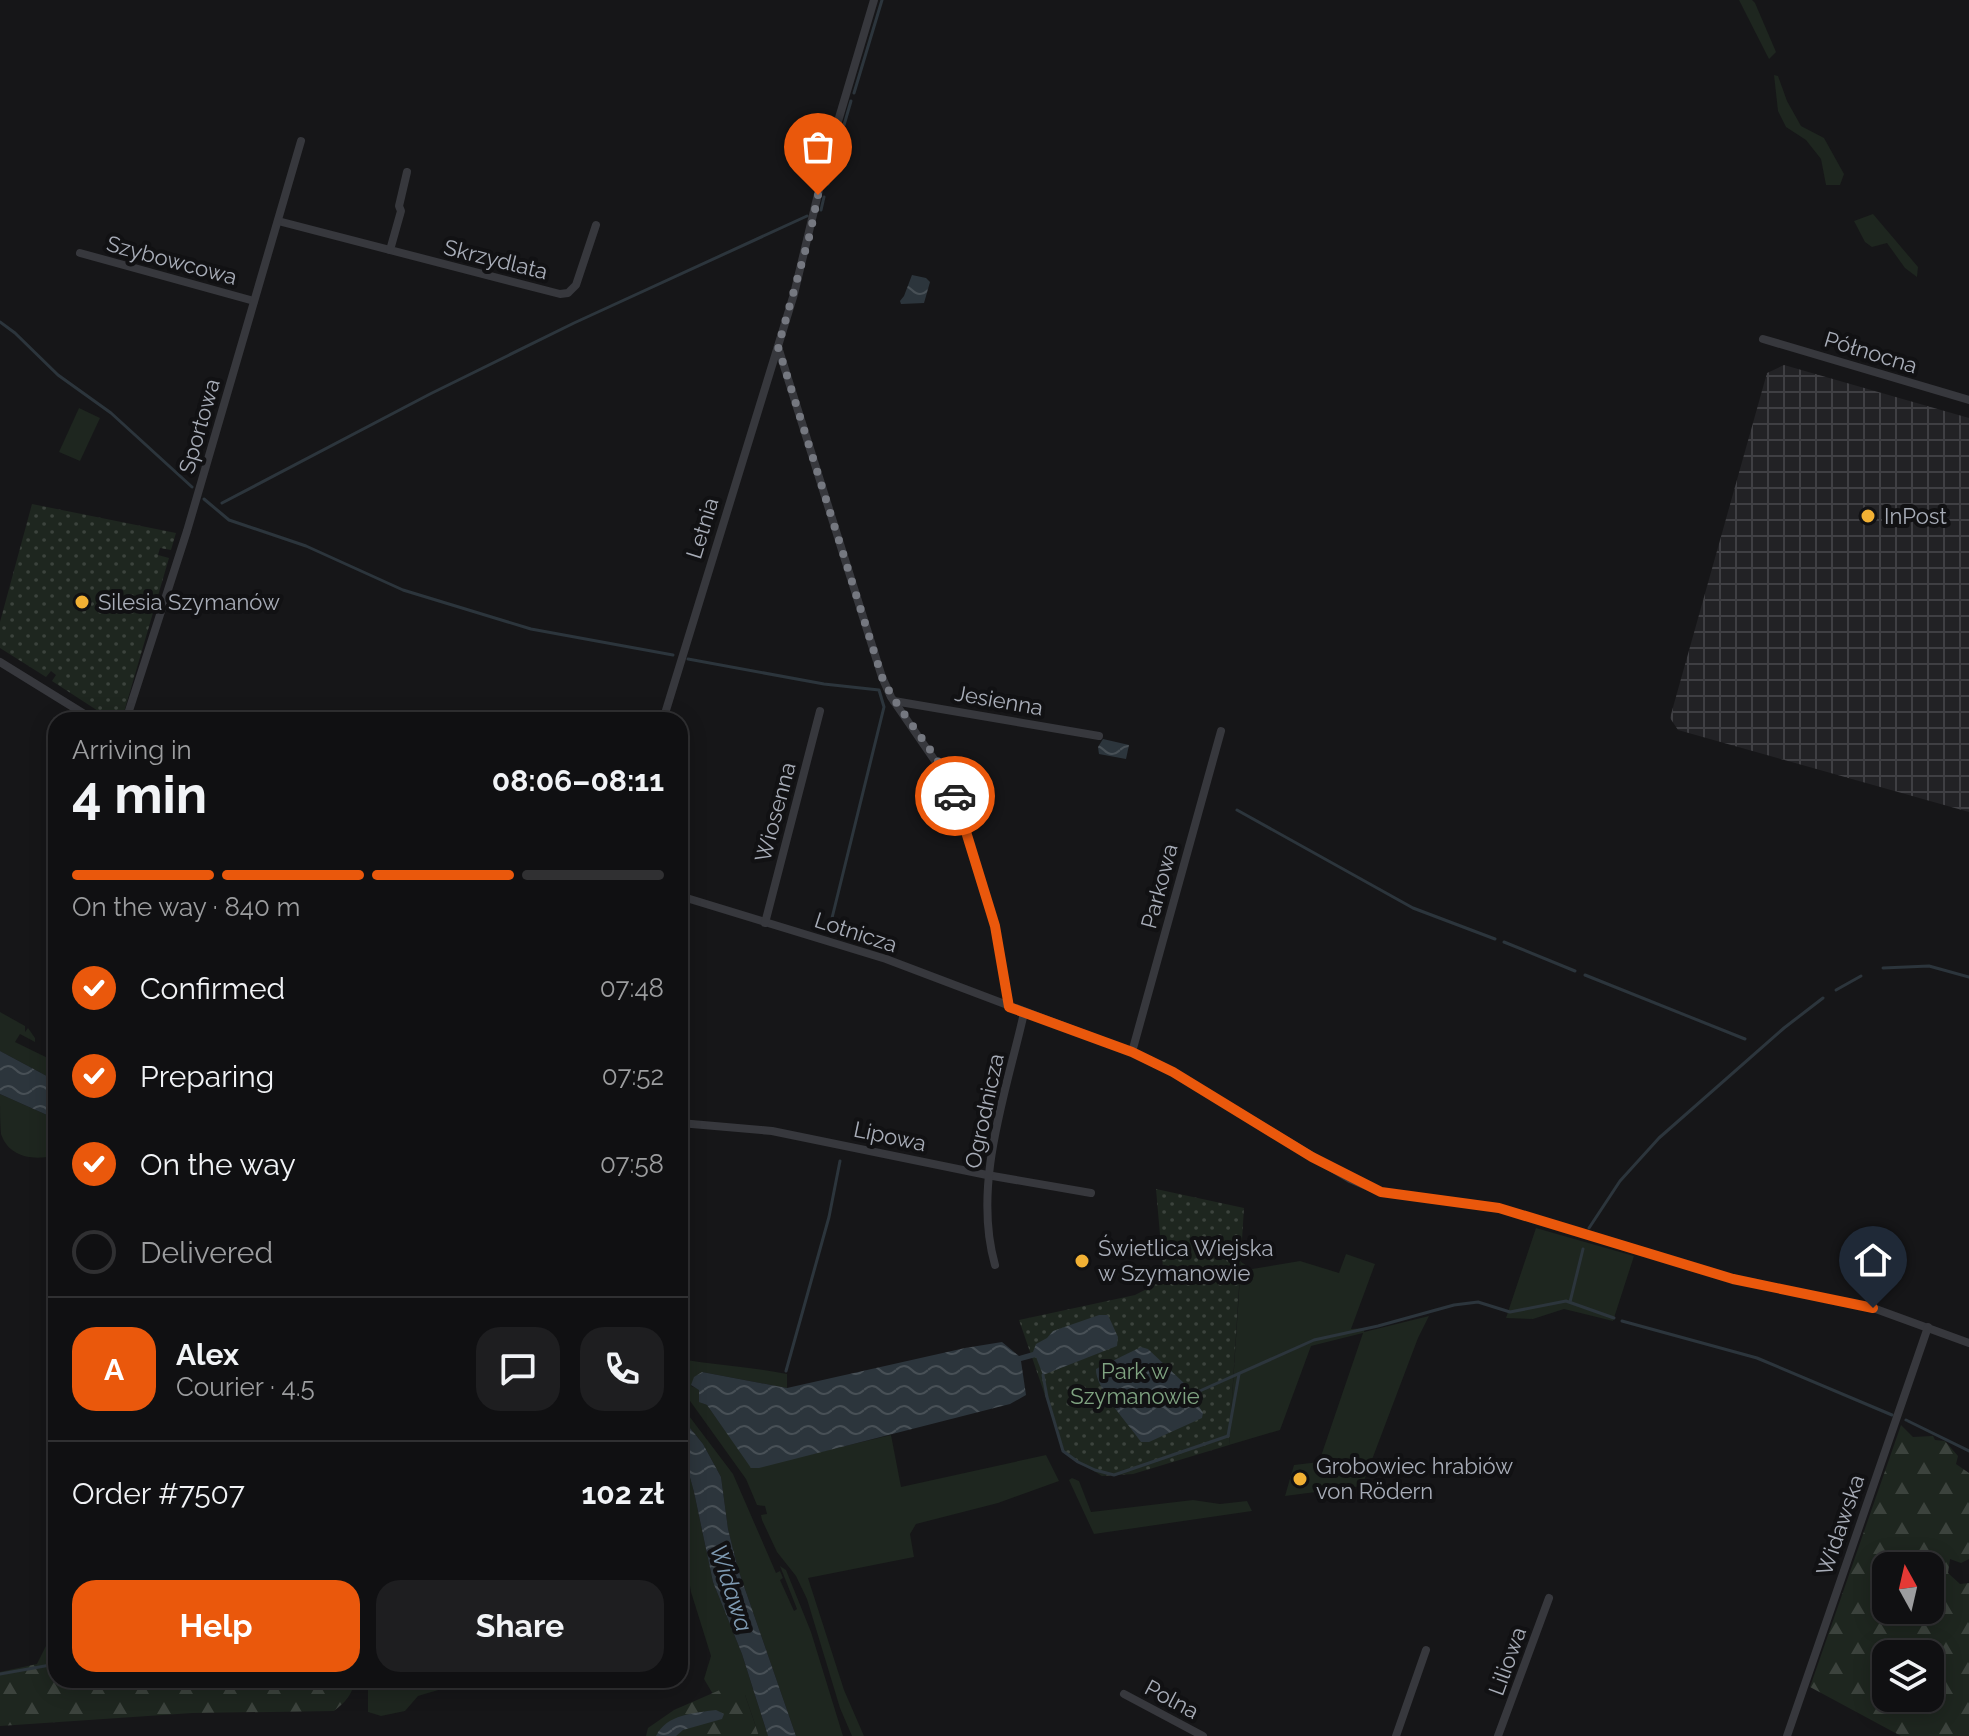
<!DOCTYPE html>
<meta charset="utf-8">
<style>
:root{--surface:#101012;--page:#1e1e20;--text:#f1f3f6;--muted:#9c9d9f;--line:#303032;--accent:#ea580c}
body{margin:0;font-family:Raleway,sans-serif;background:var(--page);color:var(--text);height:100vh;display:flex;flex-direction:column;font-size:30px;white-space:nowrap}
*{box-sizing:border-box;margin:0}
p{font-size:26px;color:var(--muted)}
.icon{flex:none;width:44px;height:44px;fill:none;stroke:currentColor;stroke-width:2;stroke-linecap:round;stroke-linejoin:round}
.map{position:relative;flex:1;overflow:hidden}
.details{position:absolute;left:48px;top:712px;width:640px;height:976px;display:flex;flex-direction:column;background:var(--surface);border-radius:24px;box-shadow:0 4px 20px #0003,0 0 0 2px var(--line)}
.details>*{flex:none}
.needle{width:52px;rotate:352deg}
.controls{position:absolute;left:1872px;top:1552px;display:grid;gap:16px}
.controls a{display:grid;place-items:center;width:72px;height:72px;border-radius:16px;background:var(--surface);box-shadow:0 4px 20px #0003,0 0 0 2px var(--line);font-size:40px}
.pin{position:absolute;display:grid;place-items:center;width:68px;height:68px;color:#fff;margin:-82px -34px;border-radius:50% 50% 50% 0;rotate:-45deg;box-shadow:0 0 8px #0007}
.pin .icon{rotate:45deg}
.courier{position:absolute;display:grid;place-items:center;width:80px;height:80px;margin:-40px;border:6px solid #ea580c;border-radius:50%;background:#fff;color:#222;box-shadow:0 2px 10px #0007}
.overview em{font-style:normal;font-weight:700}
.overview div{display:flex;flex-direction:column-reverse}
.overview{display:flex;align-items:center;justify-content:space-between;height:136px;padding:0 24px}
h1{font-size:52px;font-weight:700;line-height:60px}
.bar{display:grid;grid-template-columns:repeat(4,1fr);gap:12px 8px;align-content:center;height:96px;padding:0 24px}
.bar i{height:10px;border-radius:6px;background:var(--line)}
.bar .current{background:var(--accent)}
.bar p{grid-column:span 4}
.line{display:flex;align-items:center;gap:20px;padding:0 24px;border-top:2px solid var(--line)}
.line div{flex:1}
.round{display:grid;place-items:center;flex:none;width:84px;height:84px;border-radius:24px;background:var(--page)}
ol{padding:0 24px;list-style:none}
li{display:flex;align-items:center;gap:24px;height:88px}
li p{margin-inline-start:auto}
li .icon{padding:8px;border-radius:50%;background:var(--accent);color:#fff;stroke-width:4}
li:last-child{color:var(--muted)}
li i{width:44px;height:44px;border:4px solid var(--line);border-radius:50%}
.cta{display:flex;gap:16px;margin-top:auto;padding:16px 24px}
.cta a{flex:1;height:92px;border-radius:24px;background:var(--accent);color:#fff;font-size:32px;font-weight:700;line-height:92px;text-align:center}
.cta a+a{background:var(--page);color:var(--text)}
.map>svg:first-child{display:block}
</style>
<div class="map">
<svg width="1969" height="1736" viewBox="0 0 1969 1736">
<defs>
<pattern id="industrial-grid" width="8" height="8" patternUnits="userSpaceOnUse" patternTransform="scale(2)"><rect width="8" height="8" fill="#222225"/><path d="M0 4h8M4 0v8" fill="none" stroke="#3f3f43"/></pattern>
<pattern id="forest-firs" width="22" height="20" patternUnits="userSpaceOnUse" patternTransform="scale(2)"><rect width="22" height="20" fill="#1e261f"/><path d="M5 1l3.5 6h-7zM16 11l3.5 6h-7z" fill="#3c433d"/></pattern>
<pattern id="park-dots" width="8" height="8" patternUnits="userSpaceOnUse" patternTransform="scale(2)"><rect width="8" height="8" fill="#1e261f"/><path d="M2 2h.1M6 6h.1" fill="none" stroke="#3c433d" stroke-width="1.8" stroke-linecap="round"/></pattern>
<pattern id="water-waves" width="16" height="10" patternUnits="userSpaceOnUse" patternTransform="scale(2)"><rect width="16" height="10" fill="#2c353c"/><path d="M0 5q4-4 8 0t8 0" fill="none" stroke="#485056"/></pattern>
</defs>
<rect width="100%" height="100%" fill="#161618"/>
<polygon fill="url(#industrial-grid)" points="1784,365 1969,418 1969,812 1678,730 1670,718 1767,373"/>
<g fill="#1e261f">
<polygon points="1739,0 1752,0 1755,3 1776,52 1769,59"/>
<polygon points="1774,75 1778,76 1787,101 1801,126 1824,138 1844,174 1840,185 1826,185 1821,159 1806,140 1786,127 1778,111"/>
<polygon points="1873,214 1918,267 1917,277 1905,268 1887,243 1872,247 1865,242 1854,221"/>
<polygon points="79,408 100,418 80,461 59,452"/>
<polygon points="0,1012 25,1026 25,1032 28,1028 35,1038 35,1042 20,1034 15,1042 56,1062 56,1081 0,1051"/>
<path d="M0,1094l56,25v36c-21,6 -47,3 -55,-21 -1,-12 -1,-28 -1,-40z"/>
<polygon points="1536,1228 1634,1256 1613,1321 1564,1309 1533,1319 1506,1318"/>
<polygon points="1346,1254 1375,1264 1351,1329 1365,1328 1364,1332 1429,1316 1418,1338 1362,1486 1285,1496 1294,1465 1319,1462 1363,1333 1311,1346 1280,1430 1229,1445 1241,1262 1252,1269 1300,1261 1339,1273"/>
<path d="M680,1359c36,6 71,8 107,15v14l-85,-16 -11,14 8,3 3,14 5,2 45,63 139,-33 10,52 145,-32 13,26 -61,22 -82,21 -6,10 4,23 -106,21 36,112 20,46h-12l-12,-28 -33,-109 -11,-23 -19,-24 -15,-32 -1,-5 6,-1 -2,-8 -8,-1 -11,-26 -66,-92z"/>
<polygon points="680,1404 733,1474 776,1573 780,1571 783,1578 780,1580 794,1611 797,1609 780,1566 786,1570 811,1632 843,1736 796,1736 738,1569 728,1529 721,1477 703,1444 682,1418"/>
<polygon points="680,1460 688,1470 694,1492 713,1582 742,1654 768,1736 759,1736 745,1695 714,1696 704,1679 711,1656 691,1592 688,1574 685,1527 680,1518"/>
<polygon points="1072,1478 1079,1481 1091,1512 1193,1500 1220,1504 1247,1501 1252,1511 1094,1534 1069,1480"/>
<polygon points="368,1680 472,1680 418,1696 405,1711 381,1716 368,1712"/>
</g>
<g fill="url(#forest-firs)" fill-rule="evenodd">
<path d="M1901,1425l12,12 20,-1 2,4 10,1 13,15 -2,8 13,9v86l-8,4 -11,-4 -2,14 12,11 9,-1v153h-68l-91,-49zM1886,1566h44v44h-44zM1886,1654h44v44h-44z"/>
<path d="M55,1628l1,52h156l3,6h19l3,-6h117c-1,15 -9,22 -20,31l-142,2 -192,13v-54l37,-8z"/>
<polygon points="729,1686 745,1695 759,1736 646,1736 648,1728 674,1710"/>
</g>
<g fill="url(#park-dots)">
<polygon points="32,504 176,533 171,550 160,548 158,555 169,558 122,719 112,720 52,681 56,675 51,671 46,677 0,648 0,622"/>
<polygon points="1156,1189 1244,1208 1229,1445 1133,1474 1102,1476 1065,1453 1019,1320 1135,1295 1164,1280"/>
</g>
<g fill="url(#water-waves)">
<polygon points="912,275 926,278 930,282 924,303 901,304 900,301 904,296"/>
<polygon points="1103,739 1129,745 1126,759 1099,754 1098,747"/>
<polygon points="0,1051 56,1081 56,1119 0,1094"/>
<polygon points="1099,1315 1108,1315 1118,1337 1117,1346 1043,1375 1036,1357 1021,1361 1026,1395 1010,1404 759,1468 751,1468 707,1405 699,1402 699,1390 691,1385 694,1377 702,1372 787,1388 965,1348 1002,1342 1019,1356 1033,1352 1036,1344 1047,1338 1053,1331"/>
<path d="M1141,1347l7,2 38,36 17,28 -1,5 -53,24h-8l-3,-4c-11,-16 -43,-50 -42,-69z"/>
<polygon points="680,1409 682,1418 703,1444 721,1477 728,1529 738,1569 796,1736 768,1736 742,1654 713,1582 694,1492 688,1470 680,1460"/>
<path d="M716,1710l8,4 -2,5 -39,11 -7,6h-20c11,-22 38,-23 60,-26z"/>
</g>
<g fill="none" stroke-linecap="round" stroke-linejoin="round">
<g stroke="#2c353c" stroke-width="3">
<polyline points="854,93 882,0"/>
<polyline points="844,125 851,101"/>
<polyline points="828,184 842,134"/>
<polyline points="821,210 824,197"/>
<polyline points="0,322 15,333 58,375 111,413 192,487"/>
<polyline points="204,499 229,520 306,546 403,590 531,629 673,655"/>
<polyline points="222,503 430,394 574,323 807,216"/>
<polyline points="688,659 824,684 879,690 884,707 832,918"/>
<polyline points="1237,810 1413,908 1495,939"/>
<polyline points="1504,942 1575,971"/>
<polyline points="1883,968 1929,966 1969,977"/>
<polyline points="1585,975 1745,1039"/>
<polyline points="1836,990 1861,976"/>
<polyline points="1589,1228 1620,1181 1659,1138 1784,1028 1823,998"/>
<polyline points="1570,1302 1583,1249"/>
<polyline points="1622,1321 1757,1358 1892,1415"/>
<polyline points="786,1371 829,1217 840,1161"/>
<polyline points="1043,1375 1047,1397 1063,1451 1078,1462 1095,1470 1114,1475 1228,1436 1239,1374"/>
<polyline points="1193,1394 1314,1340 1378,1326 1454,1305 1478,1302 1510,1312 1566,1301 1614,1318"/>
<polyline points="1906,1420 1969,1451"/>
<polyline points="0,1674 56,1664"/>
</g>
<g stroke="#37383d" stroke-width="8">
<polyline points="278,221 560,294 568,293 576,285 596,225"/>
<polyline points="390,250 401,211 399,206 407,172"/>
<polyline points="80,253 254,301"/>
<polyline points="1763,339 1969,400"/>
<polyline points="778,347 882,677 891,697 951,784 995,926 1009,1007"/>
<polyline points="0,662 94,720"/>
<polyline points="894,701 1099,736"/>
<polyline points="126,720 187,531 301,141"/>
<polyline points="663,720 794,294 825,165 874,0"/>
<polyline points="680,896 886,959 1132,1052 1173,1072 1350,1179 1381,1192 1499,1208 1733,1279 1873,1308 1969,1343"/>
<polyline points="765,923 820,711"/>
<polyline points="1132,1052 1221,731"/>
<polyline points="680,1123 772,1131 987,1175 1091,1193"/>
<path d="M995,1265c-23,-80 11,-172 29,-252"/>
<polyline points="1124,1694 1203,1736"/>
<polyline points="1396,1736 1426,1650"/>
<polyline points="1498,1736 1549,1598"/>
<polyline points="1787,1736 1928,1327"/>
</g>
</g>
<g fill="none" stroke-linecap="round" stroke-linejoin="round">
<path stroke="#757880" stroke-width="8" stroke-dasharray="0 14.4" d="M818,195l-8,39 -32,113 104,330c19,42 58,75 73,119"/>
<polyline stroke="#ea580c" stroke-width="10" points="955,796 995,926 1009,1007 1132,1052 1173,1072 1312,1157 1381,1192 1499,1208 1733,1279 1873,1308"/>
</g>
<g fill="#f2b134" stroke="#111113" stroke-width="3">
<circle cx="1868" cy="516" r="8"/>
<circle cx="82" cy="602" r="8"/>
<circle cx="1082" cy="1261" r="8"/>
<circle cx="1300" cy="1479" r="8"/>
</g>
<g text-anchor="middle" stroke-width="8" stroke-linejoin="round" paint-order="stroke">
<g font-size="22" fill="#a8adb8" stroke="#111113">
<text transform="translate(496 259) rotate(14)" y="8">Skrzydlata</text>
<text transform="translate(172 260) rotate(15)" y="8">Szybowcowa</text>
<text transform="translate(1871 352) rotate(17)" y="8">Północna</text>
<text transform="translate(199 426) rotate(-74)" y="8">Sportowa</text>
<text transform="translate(702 528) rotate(-73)" y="8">Letnia</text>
<text transform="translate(999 700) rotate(10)" y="8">Jesienna</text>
<text transform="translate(775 812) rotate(-75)" y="8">Wiosenna</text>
<text transform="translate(1159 886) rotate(-75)" y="8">Parkowa</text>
<text transform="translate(856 932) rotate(18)" y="8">Lotnicza</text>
<text transform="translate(984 1111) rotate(-78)" y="8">Ogrodnicza</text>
<text transform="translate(890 1136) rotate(12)" y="8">Lipowa</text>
<text transform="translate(1840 1525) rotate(-71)" y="8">Widawska</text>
<text transform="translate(1507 1661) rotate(-70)" y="8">Liliowa</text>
<text transform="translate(1172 1699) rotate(28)" y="8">Polna</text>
</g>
<g font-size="22" fill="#a8adb8" stroke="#111113" text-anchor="start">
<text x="1884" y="524">InPost</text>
<text x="98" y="610">Silesia Szymanów</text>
<text x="1098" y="1256">Świetlica Wiejska<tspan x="1098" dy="25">w Szymanowie</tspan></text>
<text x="1316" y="1474">Grobowiec hrabiów<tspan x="1316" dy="25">von Rödern</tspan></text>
</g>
<g font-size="22" fill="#7fa381" stroke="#111113">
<text x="1135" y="1379">Park w<tspan x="1135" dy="25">Szymanowie</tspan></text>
</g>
<g font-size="24" font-style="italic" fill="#7f9bb3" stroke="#111113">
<text transform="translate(731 1588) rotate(72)" y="8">Widawa</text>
</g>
</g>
</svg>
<div class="controls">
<a><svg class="needle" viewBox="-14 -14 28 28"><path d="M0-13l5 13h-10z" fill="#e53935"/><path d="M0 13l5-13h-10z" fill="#9c9d9f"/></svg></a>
<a><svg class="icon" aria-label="layers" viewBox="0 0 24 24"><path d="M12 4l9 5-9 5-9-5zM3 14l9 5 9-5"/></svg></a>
</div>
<div class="pin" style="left:818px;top:195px;background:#ea580c"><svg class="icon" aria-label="bag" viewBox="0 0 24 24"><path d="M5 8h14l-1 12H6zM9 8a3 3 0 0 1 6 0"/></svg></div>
<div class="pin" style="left:1873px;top:1308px;background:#1f2937"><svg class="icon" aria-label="home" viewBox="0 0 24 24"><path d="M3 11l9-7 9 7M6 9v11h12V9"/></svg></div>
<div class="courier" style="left:955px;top:796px"><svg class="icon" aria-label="car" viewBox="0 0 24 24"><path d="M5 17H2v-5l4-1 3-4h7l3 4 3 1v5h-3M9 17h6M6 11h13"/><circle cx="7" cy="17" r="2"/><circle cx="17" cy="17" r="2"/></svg></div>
<section class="details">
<div class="overview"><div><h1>4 min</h1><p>Arriving in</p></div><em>08:06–08:11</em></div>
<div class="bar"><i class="current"></i><i class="current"></i><i class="current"></i><i></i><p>On the way · 840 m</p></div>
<ol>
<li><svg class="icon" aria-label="check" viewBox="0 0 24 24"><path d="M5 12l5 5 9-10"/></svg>Confirmed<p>07:48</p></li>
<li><svg class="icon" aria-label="check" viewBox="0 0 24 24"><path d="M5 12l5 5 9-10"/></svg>Preparing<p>07:52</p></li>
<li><svg class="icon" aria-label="check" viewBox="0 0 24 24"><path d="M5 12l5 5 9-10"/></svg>On the way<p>07:58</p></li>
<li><i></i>Delivered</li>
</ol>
<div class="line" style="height:144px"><b class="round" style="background:var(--accent);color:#fff">A</b><div><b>Alex</b><p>Courier · 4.5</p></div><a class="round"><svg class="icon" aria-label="chat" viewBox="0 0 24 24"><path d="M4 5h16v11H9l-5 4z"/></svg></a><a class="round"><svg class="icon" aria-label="phone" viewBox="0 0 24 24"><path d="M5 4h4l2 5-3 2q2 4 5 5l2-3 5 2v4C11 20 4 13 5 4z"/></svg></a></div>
<div class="line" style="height:104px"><div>Order #7507</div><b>102 zł</b></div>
<div class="cta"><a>Help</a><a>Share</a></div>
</section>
</div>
